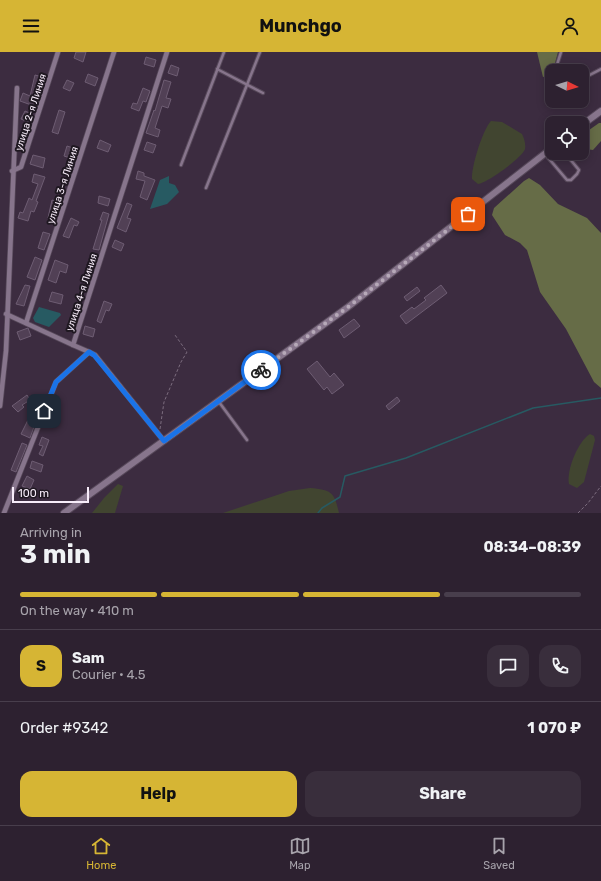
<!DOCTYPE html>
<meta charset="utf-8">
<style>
:root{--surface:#2d2130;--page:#392e3c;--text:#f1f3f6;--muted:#a7a3ab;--line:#483e4c;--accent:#d6b534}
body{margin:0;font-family:Rubik,sans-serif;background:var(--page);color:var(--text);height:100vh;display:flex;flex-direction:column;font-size:15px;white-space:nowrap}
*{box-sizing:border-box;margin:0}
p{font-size:13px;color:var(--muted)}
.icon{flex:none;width:22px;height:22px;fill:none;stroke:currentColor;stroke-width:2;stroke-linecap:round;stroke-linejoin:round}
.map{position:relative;height:461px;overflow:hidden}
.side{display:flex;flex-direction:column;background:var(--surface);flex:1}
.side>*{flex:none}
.needle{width:26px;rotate:95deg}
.controls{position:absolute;left:545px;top:12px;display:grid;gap:8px}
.controls a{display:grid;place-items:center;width:44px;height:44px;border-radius:8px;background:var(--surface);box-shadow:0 2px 10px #0003,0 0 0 1px var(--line);font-size:20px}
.scale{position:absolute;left:12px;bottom:10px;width:77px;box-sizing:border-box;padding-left:4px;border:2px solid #f7ecf9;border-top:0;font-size:11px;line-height:14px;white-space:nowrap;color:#f7ecf9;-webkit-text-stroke:3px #1f1821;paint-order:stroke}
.pin{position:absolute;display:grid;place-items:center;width:34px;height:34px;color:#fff;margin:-17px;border-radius:8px;box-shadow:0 2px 6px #0006}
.courier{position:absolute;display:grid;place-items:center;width:40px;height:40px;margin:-20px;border:3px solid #1a73e8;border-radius:50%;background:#fff;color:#222;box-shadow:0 1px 5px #0007}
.headline em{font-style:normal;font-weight:700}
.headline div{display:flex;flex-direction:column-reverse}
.headline{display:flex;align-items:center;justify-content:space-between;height:68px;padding:0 20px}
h1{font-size:26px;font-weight:700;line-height:30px}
.bar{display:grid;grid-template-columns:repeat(4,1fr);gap:6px 4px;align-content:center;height:48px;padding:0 20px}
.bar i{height:5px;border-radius:3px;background:var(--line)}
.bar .current{background:var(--accent)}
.bar p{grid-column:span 4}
.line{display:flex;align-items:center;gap:10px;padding:0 20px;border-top:1px solid var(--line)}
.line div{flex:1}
.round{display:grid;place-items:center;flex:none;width:42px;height:42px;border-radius:12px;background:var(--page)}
.action{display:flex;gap:8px;margin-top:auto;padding:8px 20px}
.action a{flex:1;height:46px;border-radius:12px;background:var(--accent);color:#111;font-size:16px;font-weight:700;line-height:46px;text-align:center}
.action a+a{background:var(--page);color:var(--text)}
header{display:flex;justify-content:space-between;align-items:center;height:52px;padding:0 20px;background:var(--accent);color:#111;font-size:18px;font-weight:700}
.menu{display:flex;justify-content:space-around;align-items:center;height:56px;border-top:1px solid var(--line);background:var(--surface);font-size:11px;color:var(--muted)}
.menu a{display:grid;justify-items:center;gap:2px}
.menu .current{color:var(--accent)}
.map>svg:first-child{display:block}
</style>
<header><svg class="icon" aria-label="menu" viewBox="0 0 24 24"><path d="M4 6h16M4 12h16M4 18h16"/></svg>Munchgo<svg class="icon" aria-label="person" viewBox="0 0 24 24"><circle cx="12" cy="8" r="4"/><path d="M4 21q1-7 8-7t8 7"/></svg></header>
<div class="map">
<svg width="601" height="461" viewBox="0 0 601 461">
<rect width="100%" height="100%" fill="#3c2c40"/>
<g fill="#414530">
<path d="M491,69l11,1 20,12c2,4 4,10 3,15 -3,9 -38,34 -47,35l-6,-5c-1,-12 11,-50 19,-58z"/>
<path d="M590,382l4,2 1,4 -11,42 -7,6 -8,-4c-3,-13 9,-43 21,-50z"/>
<polygon points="118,432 123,434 115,461 92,461 104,446"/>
<path d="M310,436c22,2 24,4 29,25h-116l66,-22z"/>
</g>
<g fill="#666c47">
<polygon points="537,0 558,0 552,22 543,25"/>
<polygon points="599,71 601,71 601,89 593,98 586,97 582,93 582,83"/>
<polygon points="529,126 540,133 558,152 587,166 601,181 601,336 594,330 566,277 540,240 527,198 520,191 505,183 492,163 494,156 524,129"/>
</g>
<g fill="#275a62">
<polygon points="169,124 169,131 175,133 179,140 167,152 150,157 160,128"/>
<polygon points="39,255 60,261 61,263 49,275 35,270 33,266"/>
</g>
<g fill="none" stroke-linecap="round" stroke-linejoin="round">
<polyline stroke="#275a62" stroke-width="1.5" points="318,461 322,456 340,445 345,424 406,406 533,356 601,346"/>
</g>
<g fill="#514055" stroke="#6e5d73">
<polygon points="76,0 86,0 83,10 74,6"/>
<polygon points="146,5 156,8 154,15 144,12"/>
<polygon points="171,13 179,16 177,24 168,21"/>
<polygon points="88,22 98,26 95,34 85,30"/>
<polygon points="35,23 46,26 37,55 20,49 23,41 30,44"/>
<polygon points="67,28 74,31 70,39 63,36"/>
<polygon points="164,28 171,30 166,46 171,47 168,56 162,54 155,76 160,78 158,85 146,81 154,58 155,59"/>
<polygon points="143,36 150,39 146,50 143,49 139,59 131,56 133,51 137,52"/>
<polygon points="59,58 65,60 58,82 52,80"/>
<polygon points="25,59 32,62 28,70 21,67"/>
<polygon points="100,88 111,93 108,100 97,96"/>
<polygon points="147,90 156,93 153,101 144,98"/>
<polygon points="67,94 76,97 73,107 64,104"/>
<polygon points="33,103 45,106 43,116 30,112"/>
<polygon points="138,119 144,121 144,124 155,128 147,148 140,145 145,129 136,127"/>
<polygon points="34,122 45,125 36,149 38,150 34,160 31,159 28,169 18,166 20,160 23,161 29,146 32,148 38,132 32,130"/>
<polygon points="99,144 110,147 108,154 98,151"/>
<polygon points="52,148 60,151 55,168 48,166"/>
<polygon points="127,151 132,153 127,166 131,167 126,180 117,176"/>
<polygon points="103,160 109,162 99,198 93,197 102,168 100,168"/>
<polygon points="71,166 79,170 77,174 74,173 69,186 63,184"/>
<polygon points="43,180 50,182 44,198 38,196"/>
<polygon points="115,188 124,192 121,199 112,195"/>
<polygon points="35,205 42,208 35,228 27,225"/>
<polygon points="55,208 68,213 66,221 60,219 56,231 48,228"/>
<polygon points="25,233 30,234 24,254 16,252"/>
<polygon points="441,233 447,241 406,272 400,264 412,255 414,257 426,248 424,246"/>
<polygon points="417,235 420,239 407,249 404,245"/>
<polygon points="52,240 63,243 61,252 49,249"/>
<polygon points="104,249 112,252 109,259 106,258 101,271 97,269"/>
<polygon points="354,267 360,274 344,286 339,278"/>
<polygon points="85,274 95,277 93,285 83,282"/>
<polygon points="28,276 31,284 20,288 17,280"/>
<polygon points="317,309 330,325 334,321 344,333 332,342 327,335 324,338 307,317"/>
<polygon points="27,343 30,348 22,353 24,355 18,360 12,354"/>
<polygon points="397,345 400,349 389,358 386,354"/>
<polygon points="29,366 36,369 30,386 21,382"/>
<polygon points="42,385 49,388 43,404 39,402 43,394 39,393"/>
<polygon points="22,391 27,393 16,420 11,418"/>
<polygon points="32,409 43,413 41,420 30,416"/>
<polygon points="27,424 34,428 30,437 22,434"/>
</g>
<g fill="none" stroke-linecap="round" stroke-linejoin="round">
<g stroke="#564859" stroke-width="4.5">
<g id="service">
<polyline points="217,17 263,41"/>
<polyline points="555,19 561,0"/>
<polyline points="582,27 601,17"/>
<polyline points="545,102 567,128 571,128 577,122 579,118 565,101"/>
<polyline points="181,113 224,0"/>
<polyline points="206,136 260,0"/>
<polyline points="219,350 247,388"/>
</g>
</g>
<g stroke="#564859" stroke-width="6">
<g id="minor">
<polyline points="12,119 21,115 58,0"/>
<polyline points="6,262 73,293"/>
<polyline points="26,271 114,0"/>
<polyline points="89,300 95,303 164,389"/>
<polyline points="0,354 6,299 17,36"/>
<polyline points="4,461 56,330 89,300 73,293 167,0"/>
</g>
</g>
<g stroke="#564859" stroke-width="8">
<g id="secondary">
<polyline points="582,73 601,59"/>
<polyline points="64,461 348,255 552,96"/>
</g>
</g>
<g stroke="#7c6d7f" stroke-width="1" stroke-dasharray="3 2" stroke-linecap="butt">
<polyline points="160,377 164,350 181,310 187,300 175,283"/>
<polyline points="578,461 588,451 601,434"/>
</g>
<use href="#service" stroke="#87758c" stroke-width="2.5"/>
<use href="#minor" stroke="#87758c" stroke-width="4.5"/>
<use href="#secondary" stroke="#87758c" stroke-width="6"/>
</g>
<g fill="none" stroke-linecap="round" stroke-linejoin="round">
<polyline stroke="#b6a9b8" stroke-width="4" stroke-dasharray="0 7.2" points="261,318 348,255 468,162"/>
<polyline stroke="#1a73e8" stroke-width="5" points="44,359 56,330 89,300 94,303 164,389 261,318"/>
</g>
<g text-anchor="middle" stroke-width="4" stroke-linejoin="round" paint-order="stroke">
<g font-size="10" fill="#f7ecf9" stroke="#1f1821">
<text transform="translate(30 60) rotate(-72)" y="4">улица 2-я Линия</text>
<text transform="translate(62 133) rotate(-72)" y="4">улица 3-я Линия</text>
<text transform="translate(81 240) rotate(-72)" y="4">улица 4-я Линия</text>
</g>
</g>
</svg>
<div class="controls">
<a><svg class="needle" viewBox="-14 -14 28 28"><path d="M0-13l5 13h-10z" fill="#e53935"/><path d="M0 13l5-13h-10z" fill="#a7a3ab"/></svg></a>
<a><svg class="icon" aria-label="locate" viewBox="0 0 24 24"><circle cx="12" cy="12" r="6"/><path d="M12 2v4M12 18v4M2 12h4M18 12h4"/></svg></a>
</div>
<div class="scale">100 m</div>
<div class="pin" style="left:468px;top:162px;background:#ea580c"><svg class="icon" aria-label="bag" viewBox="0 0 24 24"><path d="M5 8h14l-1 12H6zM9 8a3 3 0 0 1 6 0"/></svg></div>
<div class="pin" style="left:44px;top:359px;background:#1f2937"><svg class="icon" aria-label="home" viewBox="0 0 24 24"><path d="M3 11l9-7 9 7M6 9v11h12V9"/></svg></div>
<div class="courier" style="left:261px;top:318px"><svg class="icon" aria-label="bike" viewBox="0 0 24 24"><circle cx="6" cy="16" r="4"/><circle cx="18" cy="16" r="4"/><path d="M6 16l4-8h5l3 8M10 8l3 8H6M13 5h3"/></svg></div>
</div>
<section class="side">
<div class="headline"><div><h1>3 min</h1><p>Arriving in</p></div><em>08:34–08:39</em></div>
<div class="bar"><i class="current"></i><i class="current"></i><i class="current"></i><i></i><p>On the way · 410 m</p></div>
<div class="line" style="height:72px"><b class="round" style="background:var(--accent);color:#111">S</b><div><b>Sam</b><p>Courier · 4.5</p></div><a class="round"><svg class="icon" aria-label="chat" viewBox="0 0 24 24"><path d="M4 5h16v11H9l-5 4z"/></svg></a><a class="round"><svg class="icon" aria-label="phone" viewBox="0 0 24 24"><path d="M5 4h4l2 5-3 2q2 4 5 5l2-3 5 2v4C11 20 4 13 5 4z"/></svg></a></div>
<div class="line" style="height:52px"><div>Order #9342</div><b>1 070 ₽</b></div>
<div class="action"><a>Help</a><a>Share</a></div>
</section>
<nav class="menu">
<a class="current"><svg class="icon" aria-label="home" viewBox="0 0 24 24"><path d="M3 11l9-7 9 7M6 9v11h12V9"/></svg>Home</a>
<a><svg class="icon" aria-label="map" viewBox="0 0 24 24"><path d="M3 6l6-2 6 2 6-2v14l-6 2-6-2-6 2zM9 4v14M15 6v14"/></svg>Map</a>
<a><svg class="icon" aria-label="saved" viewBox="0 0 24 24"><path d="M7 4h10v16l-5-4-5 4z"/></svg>Saved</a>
</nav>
